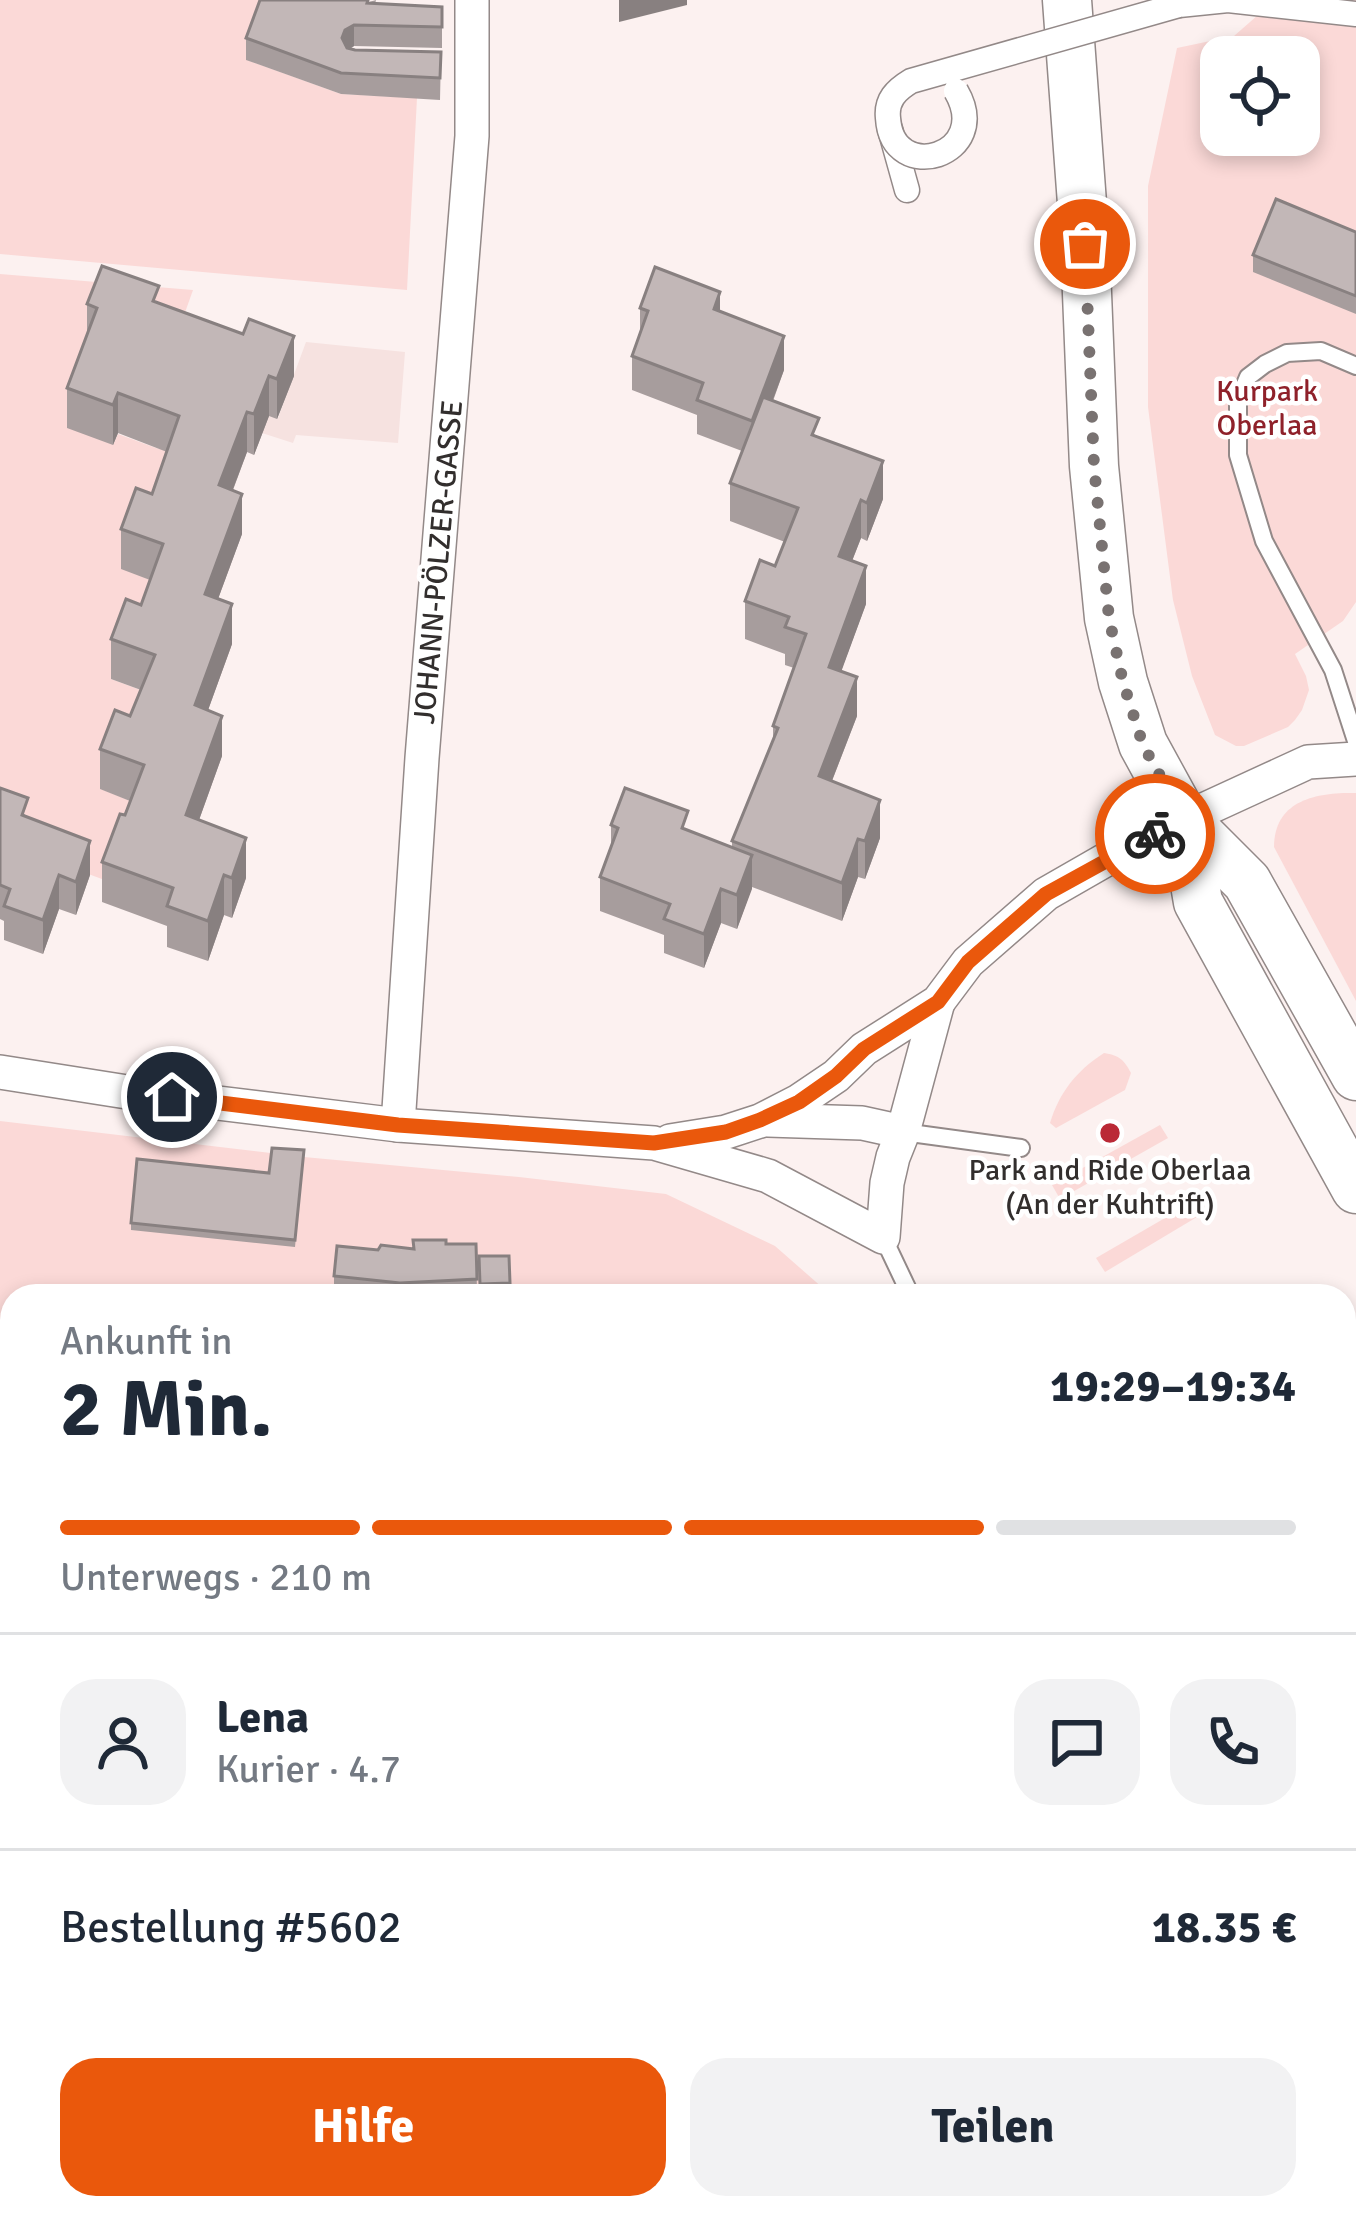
<!DOCTYPE html>
<html lang="de">
<meta charset="utf-8">
<style>
:root{--surface:#fff;--page:#f2f2f3;--text:#1f2937;--muted:#747a83;--line:#e0e1e3;--accent:#ea580c}
body{margin:0;font-family:Signika,sans-serif;background:var(--page);color:var(--text);height:100vh;display:flex;flex-direction:column;font-size:45px;white-space:nowrap}
*{box-sizing:border-box;margin:0}
p{font-size:39px;color:var(--muted)}
.icon{flex:none;width:66px;height:66px;fill:none;stroke:currentColor;stroke-width:2;stroke-linecap:round;stroke-linejoin:round}
.map{position:relative;flex:1;overflow:hidden}
.panel{position:absolute;left:0px;top:1284px;width:1356px;height:936px;display:flex;flex-direction:column;background:var(--surface);border-radius:36px 36px 0 0;box-shadow:0 6px 18px #0003}
.panel>*{flex:none}
.fabs{position:absolute;left:1200px;top:36px;display:grid;gap:24px}
.fabs a{display:grid;place-items:center;width:120px;height:120px;border-radius:24px;background:var(--surface);box-shadow:0 6px 18px #0003;font-size:60px}
.pin{position:absolute;display:grid;place-items:center;width:102px;height:102px;color:#fff;margin:-51px;border:6px solid #fff;border-radius:50%;box-shadow:0 3px 12px #0007}
.courier{position:absolute;display:grid;place-items:center;width:120px;height:120px;margin:-60px;border:9px solid #ea580c;border-radius:50%;background:#fff;color:#222;box-shadow:0 3px 15px #0007}
.head em{font-style:normal;font-weight:800}
.head div{display:flex;flex-direction:column-reverse}
.head{display:flex;align-items:center;justify-content:space-between;height:204px;padding:0 60px}
h1{font-size:78px;font-weight:800;line-height:90px}
.bar{display:grid;grid-template-columns:repeat(4,1fr);gap:18px 12px;align-content:center;height:144px;padding:0 60px}
.bar i{height:15px;border-radius:9px;background:var(--line)}
.bar .selected{background:var(--accent)}
.bar p{grid-column:span 4}
.line{display:flex;align-items:center;gap:30px;padding:0 60px;border-top:3px solid var(--line)}
.line div{flex:1}
.round{display:grid;place-items:center;flex:none;width:126px;height:126px;border-radius:36px;background:var(--page)}
.primary-button{display:flex;gap:24px;margin-top:auto;padding:24px 60px}
.primary-button a{flex:1;height:138px;border-radius:36px;background:var(--accent);color:#fff;font-size:48px;font-weight:800;line-height:138px;text-align:center}
.primary-button a+a{background:var(--page);color:var(--text)}
.map>svg:first-child{display:block}
</style>
<div class="map">
<svg width="1356" height="2220" viewBox="0 0 1356 2220">
<rect width="100%" height="100%" fill="#fcf1f0"/>
<g fill="#f6e2e0">
<polygon points="306,342 405,352 398,443 296,435 293,443 262,433 269,416 278,418"/>
<polygon points="0,1799 12,1803 12,2081 0,2076"/>
<polygon points="344,2208 857,2208 889,2220 369,2220"/>
</g>
<g fill="#fbd9d7" fill-rule="evenodd">
<polygon points="0,0 268,0 247,60 341,94 417,98 407,290 0,254"/>
<path d="M1275,0h81v602l-13,19 -48,33 11,22 3,14 -7,20 -7,10 -7,7 -44,19h-8l-21,-11 -23,-59 -19,-76 -25,-193v-221l29,-138 57,-12zM1221,57h78v78h-78z"/>
<polygon points="0,274 193,290 172,349 153,342 113,445 118,434 156,448 190,455 166,586 111,679 157,696 101,789 147,807 110,882 37,855 0,822"/>
<path d="M1356,793v208l-82,-154c0,-47 43,-55 82,-54z"/>
<path d="M1104,1053c15,2 20,7 27,20l-6,17 -69,38 -6,-5c9,-30 26,-52 54,-70z"/>
<polygon points="0,1121 304,1157 519,1177 666,1194 775,1246 832,1296 12,1296 12,1766 0,1762"/>
<polygon points="1160,1125 1168,1138 1060,1199 1052,1185"/>
<polygon points="1203,1196 1212,1208 1105,1272 1096,1258"/>
<polygon points="1344,1854 1356,1897 1356,2207 1353,2220 1203,2220 1170,2208 1344,2208"/>
<polygon points="952,2208 1105,2208 1138,2220 993,2220"/>
</g>
<g fill="none" stroke-linecap="round" stroke-linejoin="round">
<g stroke="#938988" stroke-width="20">
<g id="service">
<polyline points="1356,366 1321,351 1287,353 1265,364 1248,377 1238,401 1238,455 1264,541 1333,670 1356,741"/>
<polyline points="903,1132 1021,1148"/>
<polyline points="883,1237 911,1296"/>
<polyline points="1344,1746 1356,1760"/>
<polyline points="898,2208 934,2220"/>
</g>
</g>
<g stroke="#938988" stroke-width="27">
<g id="pedestrian">
<polyline points="1179,5 1228,0 1356,14"/>
<polyline points="890,129 907,190"/>
</g>
</g>
<g stroke="#938988" stroke-width="36">
<g id="minor">
<polyline points="0,1072 127,1092 398,1125 654,1143 768,1176 883,1237 887,1183 893,1157 903,1132 938,1002"/>
<polyline points="768,1120 862,1123 903,1132"/>
<polyline points="398,1125 422,758 472,136 472,0"/>
<polyline points="670,1141 726,1132 760,1121 799,1101 836,1076 864,1049 938,1002 968,962 1046,894 1107,859 1184,819 1308,762 1356,759"/>
<polyline points="0,2127 12,2132"/>
<polyline points="214,2208 245,2220"/>
</g>
</g>
<g stroke="#938988" stroke-width="51">
<g id="secondary">
<polyline points="1067,0 1085,244 1094,466 1109,618 1123,682 1143,744 1184,819 1247,882 1356,1076"/>
<polyline points="1184,819 1198,902 1356,1189"/>
</g>
</g>
<use href="#service" stroke="#fff" stroke-width="16"/>
<use href="#pedestrian" stroke="#fff" stroke-width="24"/>
<use href="#minor" stroke="#fff" stroke-width="33"/>
<use href="#secondary" stroke="#fff" stroke-width="48"/>
<g stroke="#898281" stroke-width="9" stroke-dasharray="6 12" stroke-linecap="butt">
<polyline points="0,1932 12,1937"/>
<polyline points="0,1954 12,1959"/>
<polyline points="0,2030 12,2034"/>
<polyline points="0,2055 12,2059"/>
<polyline points="403,2208 435,2220"/>
<polyline points="473,2208 506,2220"/>
<polyline points="708,2208 747,2220"/>
<polyline points="779,2208 819,2220"/>
</g>
<g stroke="#938988" stroke-width="27" stroke-linecap="butt">
<path id="pedestrian-bridge" d="M956,91c38,65 -64,95 -68,27 -2,-18 8,-28 23,-37l268,-76"/>
</g>
<use href="#pedestrian-bridge" stroke="#fff" stroke-width="24"/>
</g>
<g fill="#a79d9d">
<polygon points="376,0 375,4 442,7 442,48 354,46 350,49 441,52 440,100 341,94 246,60 246,38"/>
<polygon points="1356,232 1356,314 1253,272 1253,255"/>
<polygon points="87,304 159,304 294,376 277,419 269,416 254,455 247,452 233,490 242,534 218,599 232,644 208,710 222,756 199,820 246,878 232,918 224,915 208,961 167,947 167,926 102,902 102,862 130,801 100,789 100,749 130,716 141,690 111,679 111,639 141,605 150,580 121,569 121,529 152,494 167,452 118,433 113,445 67,428 67,388 87,337"/>
<polygon points="640,308 720,312 784,370 773,401 819,438 883,499 867,541 861,538 852,561 866,604 841,671 857,716 832,781 880,838 865,879 858,877 842,921 752,887 737,929 721,923 704,968 664,953 664,935 600,911 600,877 611,846 611,825 688,831 732,847 732,841 773,739 773,726 794,668 785,665 785,654 745,639 745,601 775,566 785,542 730,521 730,483 742,451 697,434 697,415 632,390 632,356 640,333"/>
<polygon points="0,788 28,818 90,875 76,915 59,909 43,954 4,940 4,921 0,919"/>
<polygon points="304,1150 295,1247 131,1230 131,1223 269,1173"/>
<polygon points="446,1244 476,1244 477,1292 400,1296 334,1289 334,1276 378,1250 414,1249"/>
<polygon points="479,1256 509,1256 510,1296 480,1296"/>
<polygon points="0,1802 12,1806 12,1910 0,1906"/>
</g>
<g fill="#888080">
<polygon points="619,0 687,0 687,5 619,22"/>
<polygon points="354,25 354,46 345,51 342,38 345,30"/>
<polygon points="720,292 720,326 714,309"/>
<polygon points="294,336 294,376 277,419 277,379"/>
<polygon points="784,336 784,370 752,455 752,421"/>
<polygon points="269,376 269,416 254,455 254,414"/>
<polygon points="118,393 118,433 113,445 113,405"/>
<polygon points="247,412 247,452 219,526 219,485"/>
<polygon points="883,461 883,499 867,541 867,503"/>
<polygon points="242,494 242,534 205,634 205,594"/>
<polygon points="861,500 861,538 839,594 839,556"/>
<polygon points="866,566 866,604 829,705 829,667"/>
<polygon points="232,604 232,644 195,746 195,705"/>
<polygon points="857,677 857,716 819,814 819,776"/>
<polygon points="222,716 222,756 186,856 186,815"/>
<polygon points="880,800 880,838 865,879 865,841"/>
<polygon points="246,838 246,878 232,918 232,878"/>
<polygon points="858,839 858,877 842,921 842,883"/>
<polygon points="90,841 90,875 76,915 76,882"/>
<polygon points="752,855 752,889 737,929 737,895"/>
<polygon points="59,875 59,909 43,954 43,920"/>
<polygon points="224,875 224,915 208,961 208,921"/>
<polygon points="721,889 721,923 704,968 704,934"/>
</g>
<g fill="#c2b7b7" stroke="#888080" stroke-width="3">
<polygon points="260,0 368,0 367,3 442,7 442,27 354,25 345,30 342,38 347,48 355,50 441,52 440,78 341,73 246,38"/>
<polygon points="1276,199 1356,232 1356,296 1253,255"/>
<polygon points="102,266 159,286 153,301 243,334 249,319 294,336 277,379 269,376 254,414 247,412 219,485 242,494 205,594 232,604 195,705 222,716 186,815 246,838 232,878 224,875 208,921 167,906 173,888 102,862 120,814 125,815 144,765 100,749 115,710 130,716 155,655 111,639 126,599 141,605 163,544 121,529 136,488 152,494 179,416 118,393 113,405 67,388 97,308 87,304"/>
<polygon points="655,267 720,292 714,309 784,336 752,421 697,400 703,383 632,356 648,311 640,308"/>
<polygon points="763,397 819,418 812,435 883,461 867,503 861,500 839,556 866,566 829,667 857,677 819,776 880,800 865,841 858,839 842,883 732,841 778,728 773,726 806,634 785,627 789,617 745,601 760,560 775,566 798,508 730,483"/>
<polygon points="0,788 28,798 22,815 90,841 76,882 59,875 43,920 4,906 10,889 0,885"/>
<polygon points="625,788 688,811 682,828 752,855 737,895 721,889 704,934 664,919 670,904 600,877 618,828 611,825"/>
<polygon points="272,1148 304,1150 295,1240 131,1223 137,1159 269,1173"/>
<polygon points="413,1240 446,1240 446,1244 476,1244 477,1279 400,1283 334,1276 337,1246 378,1250 381,1245 414,1249"/>
<polygon points="479,1256 509,1256 510,1283 480,1284"/>
<polygon points="0,1802 12,1806 12,1886 0,1881"/>
<polygon points="0,2171 12,2176 12,2208 96,2208 127,2220 0,2220"/>
</g>
<g fill="none" stroke-linecap="round" stroke-linejoin="round">
<polyline stroke="#797271" stroke-width="12" stroke-dasharray="0 21.6" points="1085,244 1094,466 1109,618 1123,682 1143,745 1184,819 1155,834"/>
<polyline stroke="#ea580c" stroke-width="15" points="172,1097 398,1125 654,1143 726,1132 760,1120 799,1102 836,1076 864,1049 938,1002 968,962 1046,894 1155,834"/>
</g>
<circle fill="#ba2936" stroke="#fff" stroke-width="4.5" cx="1110" cy="1133" r="12"/>
<g text-anchor="middle" stroke-width="9" stroke-linejoin="round" paint-order="stroke">
<g font-size="30" fill="#8f212a" stroke="#fff">
<text x="1267" y="401">Kurpark<tspan x="1267" dy="34">Oberlaa</tspan></text>
</g>
<g font-size="30" fill="#322e2d" stroke="#fff">
<text transform="translate(438 562) rotate(-85)" y="10">JOHANN-PÖLZER-GASSE</text>
</g>
<g font-size="30" fill="#322e2d" stroke="#fff">
<text x="1110" y="1180">Park and Ride Oberlaa<tspan x="1110" dy="34">(An der Kuhtrift)</tspan></text>
</g>
</g>
</svg>
<div class="fabs">
<a><svg class="icon" aria-label="locate" viewBox="0 0 24 24"><circle cx="12" cy="12" r="6"/><path d="M12 2v4M12 18v4M2 12h4M18 12h4"/></svg></a>
</div>
<div class="pin" style="left:1085px;top:244px;background:#ea580c"><svg class="icon" aria-label="bag" viewBox="0 0 24 24"><path d="M5 8h14l-1 12H6zM9 8a3 3 0 0 1 6 0"/></svg></div>
<div class="pin" style="left:172px;top:1097px;background:#1f2937"><svg class="icon" aria-label="home" viewBox="0 0 24 24"><path d="M3 11l9-7 9 7M6 9v11h12V9"/></svg></div>
<div class="courier" style="left:1155px;top:834px"><svg class="icon" aria-label="bike" viewBox="0 0 24 24"><circle cx="6" cy="16" r="4"/><circle cx="18" cy="16" r="4"/><path d="M6 16l4-8h5l3 8M10 8l3 8H6M13 5h3"/></svg></div>
<section class="panel">
<div class="head"><div><h1>2 Min.</h1><p>Ankunft in</p></div><em>19:29–19:34</em></div>
<div class="bar"><i class="selected"></i><i class="selected"></i><i class="selected"></i><i></i><p>Unterwegs · 210 m</p></div>
<div class="line" style="height:216px"><a class="round"><svg class="icon" aria-label="person" viewBox="0 0 24 24"><circle cx="12" cy="8" r="4"/><path d="M4 21q1-7 8-7t8 7"/></svg></a><div><b>Lena</b><p>Kurier · 4.7</p></div><a class="round"><svg class="icon" aria-label="chat" viewBox="0 0 24 24"><path d="M4 5h16v11H9l-5 4z"/></svg></a><a class="round"><svg class="icon" aria-label="phone" viewBox="0 0 24 24"><path d="M5 4h4l2 5-3 2q2 4 5 5l2-3 5 2v4C11 20 4 13 5 4z"/></svg></a></div>
<div class="line" style="height:156px"><div>Bestellung #5602</div><b>18.35 €</b></div>
<div class="primary-button"><a>Hilfe</a><a>Teilen</a></div>
</section>
</div>
